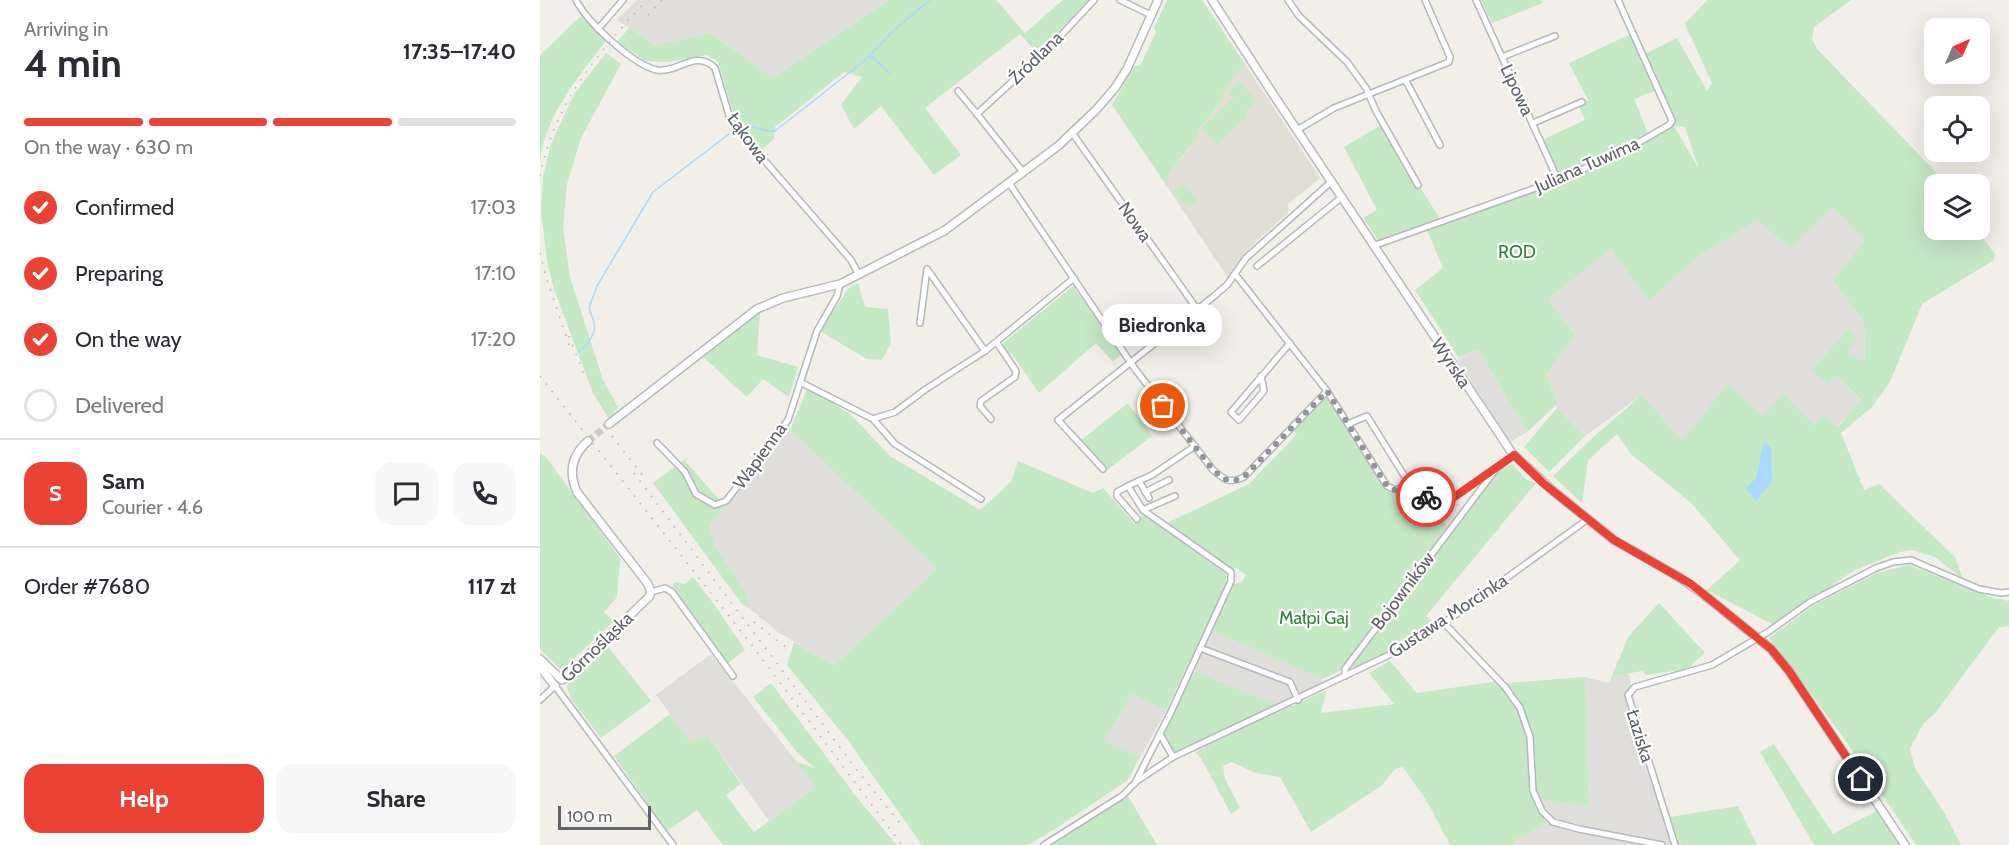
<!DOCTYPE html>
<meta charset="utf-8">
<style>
:root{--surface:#fff;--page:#f7f7f7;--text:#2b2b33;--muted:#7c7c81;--line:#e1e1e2;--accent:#ea4335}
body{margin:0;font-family:Cabin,sans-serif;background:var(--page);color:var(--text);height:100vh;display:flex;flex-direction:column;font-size:22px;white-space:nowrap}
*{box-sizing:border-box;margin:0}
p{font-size:20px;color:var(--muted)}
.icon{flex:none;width:33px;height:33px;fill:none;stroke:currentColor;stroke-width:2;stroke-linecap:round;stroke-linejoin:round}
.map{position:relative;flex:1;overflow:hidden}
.details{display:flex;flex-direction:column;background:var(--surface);width:540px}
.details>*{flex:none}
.needle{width:39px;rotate:45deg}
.controls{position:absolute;left:1384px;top:18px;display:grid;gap:12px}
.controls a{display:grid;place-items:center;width:66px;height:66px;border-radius:12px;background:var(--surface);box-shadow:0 6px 24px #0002;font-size:30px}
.scale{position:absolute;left:18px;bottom:15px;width:93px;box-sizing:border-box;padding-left:6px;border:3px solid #5f6368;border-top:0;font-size:16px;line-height:21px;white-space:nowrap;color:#5f6368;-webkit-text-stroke:4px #fff;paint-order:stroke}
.pin{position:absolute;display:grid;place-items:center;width:51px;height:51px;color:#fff;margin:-26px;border:3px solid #fff;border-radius:50%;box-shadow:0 2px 6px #0007}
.courier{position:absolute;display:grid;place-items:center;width:60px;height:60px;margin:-30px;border:4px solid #ea4335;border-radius:50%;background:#fff;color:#222;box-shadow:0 2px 8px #0007}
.bubble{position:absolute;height:42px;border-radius:18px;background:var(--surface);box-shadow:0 6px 24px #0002;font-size:20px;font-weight:800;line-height:42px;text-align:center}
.summary em{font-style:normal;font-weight:800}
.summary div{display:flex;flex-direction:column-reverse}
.summary{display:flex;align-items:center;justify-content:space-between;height:102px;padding:0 24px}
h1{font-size:39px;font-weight:800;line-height:45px}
.bar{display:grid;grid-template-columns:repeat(4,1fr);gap:9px 6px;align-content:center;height:72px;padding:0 24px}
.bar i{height:8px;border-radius:4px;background:var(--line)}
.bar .on{background:var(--accent)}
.bar p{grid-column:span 4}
.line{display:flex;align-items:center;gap:15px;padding:0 24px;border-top:2px solid var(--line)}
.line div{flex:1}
.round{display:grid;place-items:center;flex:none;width:63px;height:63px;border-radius:18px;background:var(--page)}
ol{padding:0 24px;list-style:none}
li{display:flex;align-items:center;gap:18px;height:66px}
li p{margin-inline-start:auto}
li .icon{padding:6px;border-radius:50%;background:var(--accent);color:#fff;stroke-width:4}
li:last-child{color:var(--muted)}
li i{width:33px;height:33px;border:3px solid var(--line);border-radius:50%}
.primary-button{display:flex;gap:12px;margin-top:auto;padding:12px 24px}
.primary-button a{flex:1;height:69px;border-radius:18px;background:var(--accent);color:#fff;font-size:24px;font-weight:800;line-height:69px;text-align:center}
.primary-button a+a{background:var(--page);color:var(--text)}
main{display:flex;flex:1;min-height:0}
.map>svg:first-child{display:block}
</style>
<main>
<section class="details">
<div class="summary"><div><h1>4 min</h1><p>Arriving in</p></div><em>17:35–17:40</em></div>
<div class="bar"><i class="on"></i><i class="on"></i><i class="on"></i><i></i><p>On the way · 630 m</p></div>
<ol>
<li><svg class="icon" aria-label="check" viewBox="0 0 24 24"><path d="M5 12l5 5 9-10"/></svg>Confirmed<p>17:03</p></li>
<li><svg class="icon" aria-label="check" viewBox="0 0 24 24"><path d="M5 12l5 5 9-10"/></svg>Preparing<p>17:10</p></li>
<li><svg class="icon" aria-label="check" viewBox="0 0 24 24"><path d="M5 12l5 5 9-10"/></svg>On the way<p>17:20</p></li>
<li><i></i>Delivered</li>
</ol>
<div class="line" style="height:108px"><b class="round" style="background:var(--accent);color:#fff">S</b><div><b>Sam</b><p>Courier · 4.6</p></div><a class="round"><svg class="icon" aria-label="chat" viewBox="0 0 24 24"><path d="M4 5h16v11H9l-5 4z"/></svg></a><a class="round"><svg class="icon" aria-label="phone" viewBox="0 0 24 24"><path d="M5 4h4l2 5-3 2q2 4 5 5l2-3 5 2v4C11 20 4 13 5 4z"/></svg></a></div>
<div class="line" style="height:78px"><div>Order #7680</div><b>117 zł</b></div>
<div class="primary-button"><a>Help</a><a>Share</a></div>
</section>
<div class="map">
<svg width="1469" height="845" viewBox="0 0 1469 845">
<rect width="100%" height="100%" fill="#f1efe8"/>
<g fill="#e0deda">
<polygon points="97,0 349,0 233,78 170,33 115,45 77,20"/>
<polygon points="1293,207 1326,240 1293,281 1324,322 1325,363 1308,353 1309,329 1296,375 1321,401 1297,427 1223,417 1143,441 1102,395 1045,436 1017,408 1011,386 1006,376 1035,335 1008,299 1071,250 1109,301 1158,257 1218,220"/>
<polygon points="938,349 987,432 970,442 917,360"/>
<polygon points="250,430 397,569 294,665 238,632 209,608 208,596 175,546 170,526 243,431"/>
<polygon points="672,631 782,679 780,685 736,705 655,671"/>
<polygon points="171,654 257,762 276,788 229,821 168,736 150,741 116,695"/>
<polygon points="1089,673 1091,685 1084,695 1141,845 976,845 973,840 1007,824 991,796 1049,807 1045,677 1069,683 1072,676"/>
<polygon points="592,694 626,711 600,757 564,741"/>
</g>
<polygon fill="#e1ded6" points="704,63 780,178 748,204 748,213 711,246 688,278 624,182 654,141 659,129 678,106 684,98 683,95"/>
<g fill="#c5e8c5" fill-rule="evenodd">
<polygon points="349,0 456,0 485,33 523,0 550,0 497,53 480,34 385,108 421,155 394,175 341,106 314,129 301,105 322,77 304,72 235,127 234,139 221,150 193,113 178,62 167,55 128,62 106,61 77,42 89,28 115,45 170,33 233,78"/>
<polygon points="627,0 662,0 704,63 683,95 684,98 659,129 660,130 656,140 648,148 624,182 572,105 595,66 600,66 616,32 614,28"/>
<polygon points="941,0 1001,0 1003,3 952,23"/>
<path d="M1167,0h144l-37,27 -2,12 6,11 116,120 11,14h-10v46h42l18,24 -1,6 -72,44 -32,78 -18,25 -31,26 23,57 15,-6 76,73 8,22 -28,-22 -24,-7 -11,2 -47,19 -77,55 -69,-36 33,-30 -49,-57 -60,-49 -14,-20 -29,26 -6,43 -29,-27 37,-36 52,-45 41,46 45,-58 35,34 19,-23 32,31 9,-9 15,11 23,-27 -25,-25 -8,8 -17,-12 38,-42 8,9 -9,15 17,9 -1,-40 -31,-41 32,-41 -32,-33 -43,41 -32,-28 -60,37 -49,44 -38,-51 -63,49 27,36 -29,41 5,10 6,18 -30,28 -49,-83 -19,9 -44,-68 28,-22 -16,-38 132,-48 115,-57 -29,-71 32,-16 30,53 5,-8 -27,-59zM1134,126l11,1 14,42z"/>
<path d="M41,16l25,25c-27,35 -59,72 -66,118v-104z"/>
<polygon points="1091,34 1117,90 1094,99 1108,133 1019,175 1004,139 1045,120 1039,106 1048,100 1029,63"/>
<polygon points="66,53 81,64 41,138 27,184 23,227 30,277 63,380 78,407 69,419 53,393 14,289 7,261 1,210 3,178 11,144 34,94"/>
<polygon points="699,81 717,101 705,112 708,116 677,145 662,128 693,99 703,109 688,92"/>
<polygon points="841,125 900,219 838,240 823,218 837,210 804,147"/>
<polygon points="643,184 657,200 648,207 638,198 634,192"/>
<polygon points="318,283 325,307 348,309 351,343 342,360 327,359 280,331 308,289"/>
<polygon points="533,286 582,354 573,362 556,343 499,393 472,354 467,355 461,345"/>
<polygon points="220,313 217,355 258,367 249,397 223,379 207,397 162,356"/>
<polygon points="268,387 310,414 350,456 440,510 471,482 478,461 553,493 563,488 594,523 604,514 686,574 686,584 626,711 592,694 564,741 600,757 588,780 515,829 488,845 382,845 307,739 247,665 254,642 294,665 397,569 250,430"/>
<polygon points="785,396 846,491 855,494 870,488 881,499 879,504 908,526 804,669 782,679 672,631 694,584 702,582 706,575 695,567 692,571 625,524 709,484 757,434 754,431"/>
<polygon points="588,403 612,436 567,470 540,441"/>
<polygon points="1017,408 1045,436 1009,472 984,447"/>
<polygon points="0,453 6,457 80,558 77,597 64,612 73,622 25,667 20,669 0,649"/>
<polygon points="144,460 185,506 170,526 175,546 208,596 209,608 202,604 113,483"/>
<polygon points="972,464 987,480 996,483 886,616 897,625 814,669 812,664 957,473"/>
<polygon points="1369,565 1453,598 1469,601 1469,626 1459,627 1396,712 1383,724 1370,749 1375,768 1404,812 1421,845 1376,845 1303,737 1229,638 1274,605 1337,573"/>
<polygon points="153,577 176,607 205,650 187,664 132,589 134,582 145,584"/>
<polygon points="1119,603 1165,653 1147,669 1107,675 1102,671 1072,676 1088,637"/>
<polygon points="66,644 111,701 61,738 31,699 27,687 30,679"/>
<polygon points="850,661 877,693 953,682 966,683 1045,677 1049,807 992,797 1007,824 973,840 976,845 910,845 888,803 863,767 855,769 841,786 771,832 740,777 716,773 691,762 683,766 685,779 700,808 691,814 661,758 655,752 665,747 658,742 635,754 622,734 655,671 736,705 752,706 787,690 781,713 854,704 829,673"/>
<polygon points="231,683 318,799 357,845 183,845 157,810 127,831 74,756 130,714 150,741 168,736 201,784 186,795 214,832 275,788 257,762 274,768 257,752 213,697"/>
<polygon points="1234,744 1293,834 1338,810 1361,845 1274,845 1220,752"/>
<polygon points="588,796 617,845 507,845"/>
<polygon points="1198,806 1217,845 1141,845 1130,817"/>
</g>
<polygon fill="#aadaff" points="1224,441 1231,447 1232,481 1216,501 1206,489 1216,478"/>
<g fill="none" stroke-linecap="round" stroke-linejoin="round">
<g stroke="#aadaff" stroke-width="1.5">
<polyline points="329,56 332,57 351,74"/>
<path d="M202,126c12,-2 22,7 33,5l88,-69 33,-34 34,-28"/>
<path d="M38,352c9,-6 19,-19 16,-30 -1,-5 -4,-9 -5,-14l8,-22 56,-94 76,-58"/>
</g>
<polyline stroke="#ccccc8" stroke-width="7" stroke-dasharray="7 3.5" stroke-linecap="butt" points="48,441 69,424"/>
<g stroke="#b5b8bc" stroke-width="8">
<g id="street">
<path d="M36,0c11,22 57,65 81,70 22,3 38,-21 58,-2l16,54 120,138 8,15"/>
<polyline points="580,0 611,15"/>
<polyline points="748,0 759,16 807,62 826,88 836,111 878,185"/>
<polyline points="936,0 1018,180"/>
<polyline points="58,29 83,0"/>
<polyline points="962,57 1015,36"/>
<polyline points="866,81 900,145"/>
<polyline points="418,91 437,114"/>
<polyline points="993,123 1042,102"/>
<polyline points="757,130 794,108 909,62 910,57 885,0"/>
<polyline points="533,134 657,309"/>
<polyline points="483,172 437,114 513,44 554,0"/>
<path d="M469,183l126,186 78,101c12,10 16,14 31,7l83,-86 -92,-117"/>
<polyline points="833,246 1018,180 1082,152 1129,125 1132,121 1130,116 1078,0"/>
<polyline points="717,266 802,197"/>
<polyline points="380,323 387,269 445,351"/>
<polyline points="721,376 724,391 699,420 691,412 750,343"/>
<polyline points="260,382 333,419 355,412 386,389 445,351 534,278"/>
<polyline points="787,391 847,486 855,490 870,485 900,507 952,471"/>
<polyline points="333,419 355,444 441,499"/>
<polyline points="451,419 440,406 441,401 475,377 476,371 457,343"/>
<polyline points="808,424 827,416 870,485"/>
<polyline points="117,443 145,472 156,494 175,505 186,501 248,420 277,331 297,296 300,284"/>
<polyline points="563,469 518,420 673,297 687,285 706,258 792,181"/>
<polyline points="599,481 609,498"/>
<polyline points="588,486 577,492 577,496 597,519"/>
<polyline points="605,492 629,480"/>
<polyline points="603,510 635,496"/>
<polyline points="111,592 125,588 132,592 193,676"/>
<polyline points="904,623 965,687 980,708 990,737 993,791 1002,811 1013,822 1039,829 1122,845"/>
<polyline points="660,648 750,682 758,700"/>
<polyline points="805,676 805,669 956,469 974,455"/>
<polyline points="15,686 133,845"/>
<polyline points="0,700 16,685"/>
<polyline points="620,734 633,757"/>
<polyline points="597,781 633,757 868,646 918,613 1048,519"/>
<polyline points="504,845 582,796 595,783 630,714 691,581 691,572 603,510 588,486 612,475 655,446"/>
<polyline points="1135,845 1088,695 1095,687 1172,665 1228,632 1270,602 1336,568 1353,562 1371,560 1439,589 1461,593 1469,592"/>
</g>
</g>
<g stroke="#b6babf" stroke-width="10">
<g id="secondary">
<polyline points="672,0 733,94 972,453 1013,491 1074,540 1139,577 1163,594 1231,649 1249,671 1365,845"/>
<polyline points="69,424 217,309 243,298 300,284 390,238 404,231 518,146 556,110 575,88 587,69 618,0"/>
<path d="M0,659l22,21 87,-83 2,-5 -3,-8 -71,-92c-9,-20 -5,-37 11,-51"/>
<polyline points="0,667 15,686"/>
</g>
</g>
<use href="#street" stroke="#fff" stroke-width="5"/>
<use href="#secondary" stroke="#fff" stroke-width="7"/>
<g stroke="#b6b7b8" stroke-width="1.5" stroke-dasharray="1.5 8" stroke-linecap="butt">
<polyline points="108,15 122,0"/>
<path d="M0,176c15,-74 57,-122 107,-176"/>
<polyline points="0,253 6,277 29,345"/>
<polyline points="29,336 45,377"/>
<polyline points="0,376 211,644 362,845"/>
<polyline points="72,436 103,476"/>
<polyline points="94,473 317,770 362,826"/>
<polyline points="214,622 248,649"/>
</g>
</g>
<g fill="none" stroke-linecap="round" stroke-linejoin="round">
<path stroke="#929495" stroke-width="6" stroke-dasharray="0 10.8" d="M623,406l51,65c11,9 15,13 30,6l83,-86 60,95 8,4 15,-6 16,13"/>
<polyline stroke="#ea4335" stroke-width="8" points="886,497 900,507 974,455 1003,483 1074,540 1151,584 1231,649 1249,671 1321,779"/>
</g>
<g text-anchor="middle" stroke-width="4.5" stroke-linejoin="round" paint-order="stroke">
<g font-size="18" fill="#5f6368" stroke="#fff">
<text transform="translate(496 58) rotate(-44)" y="6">Źródlana</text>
<text transform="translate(977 90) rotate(65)" y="6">Lipowa</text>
<text transform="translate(208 138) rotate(54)" y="6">Łąkowa</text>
<text transform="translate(1047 165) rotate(-24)" y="6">Juliana Tuwima</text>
<text transform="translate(595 222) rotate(55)" y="6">Nowa</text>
<text transform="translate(911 363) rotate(56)" y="6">Wyrska</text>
<text transform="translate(220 456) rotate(-54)" y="6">Wapienna</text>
<text transform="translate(863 591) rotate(-53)" y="6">Bojowników</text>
<text transform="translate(908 616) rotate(-33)" y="6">Gustawa Morcinka</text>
<text transform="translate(57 647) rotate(-44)" y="6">Górnośląska</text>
<text transform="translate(1100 736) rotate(73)" y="6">Łaziska</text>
</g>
<g font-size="18" fill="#348238" stroke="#fff">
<text x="977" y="258">ROD</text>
<text x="774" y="624">Małpi Gaj</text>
</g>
</g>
</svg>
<div class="controls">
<a><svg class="needle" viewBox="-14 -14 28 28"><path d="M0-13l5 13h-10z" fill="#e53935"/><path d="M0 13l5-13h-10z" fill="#7c7c81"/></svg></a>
<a><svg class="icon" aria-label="locate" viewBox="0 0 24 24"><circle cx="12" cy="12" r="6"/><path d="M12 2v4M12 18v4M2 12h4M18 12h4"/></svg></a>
<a><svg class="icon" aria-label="layers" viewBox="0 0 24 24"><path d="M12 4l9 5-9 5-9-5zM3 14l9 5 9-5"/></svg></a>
</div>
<div class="scale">100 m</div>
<div class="pin" style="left:623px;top:406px;background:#ea580c"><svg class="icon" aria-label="bag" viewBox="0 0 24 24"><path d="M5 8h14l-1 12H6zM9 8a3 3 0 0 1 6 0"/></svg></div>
<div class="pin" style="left:1321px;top:779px;background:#1f2937"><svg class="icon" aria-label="home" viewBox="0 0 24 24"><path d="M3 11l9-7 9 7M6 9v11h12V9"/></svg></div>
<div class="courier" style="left:886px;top:497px"><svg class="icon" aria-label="bike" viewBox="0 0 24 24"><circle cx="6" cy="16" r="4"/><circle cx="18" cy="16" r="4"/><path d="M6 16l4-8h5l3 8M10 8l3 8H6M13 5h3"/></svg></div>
<div class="bubble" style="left:562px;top:304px;width:120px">Biedronka</div>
</div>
</main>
